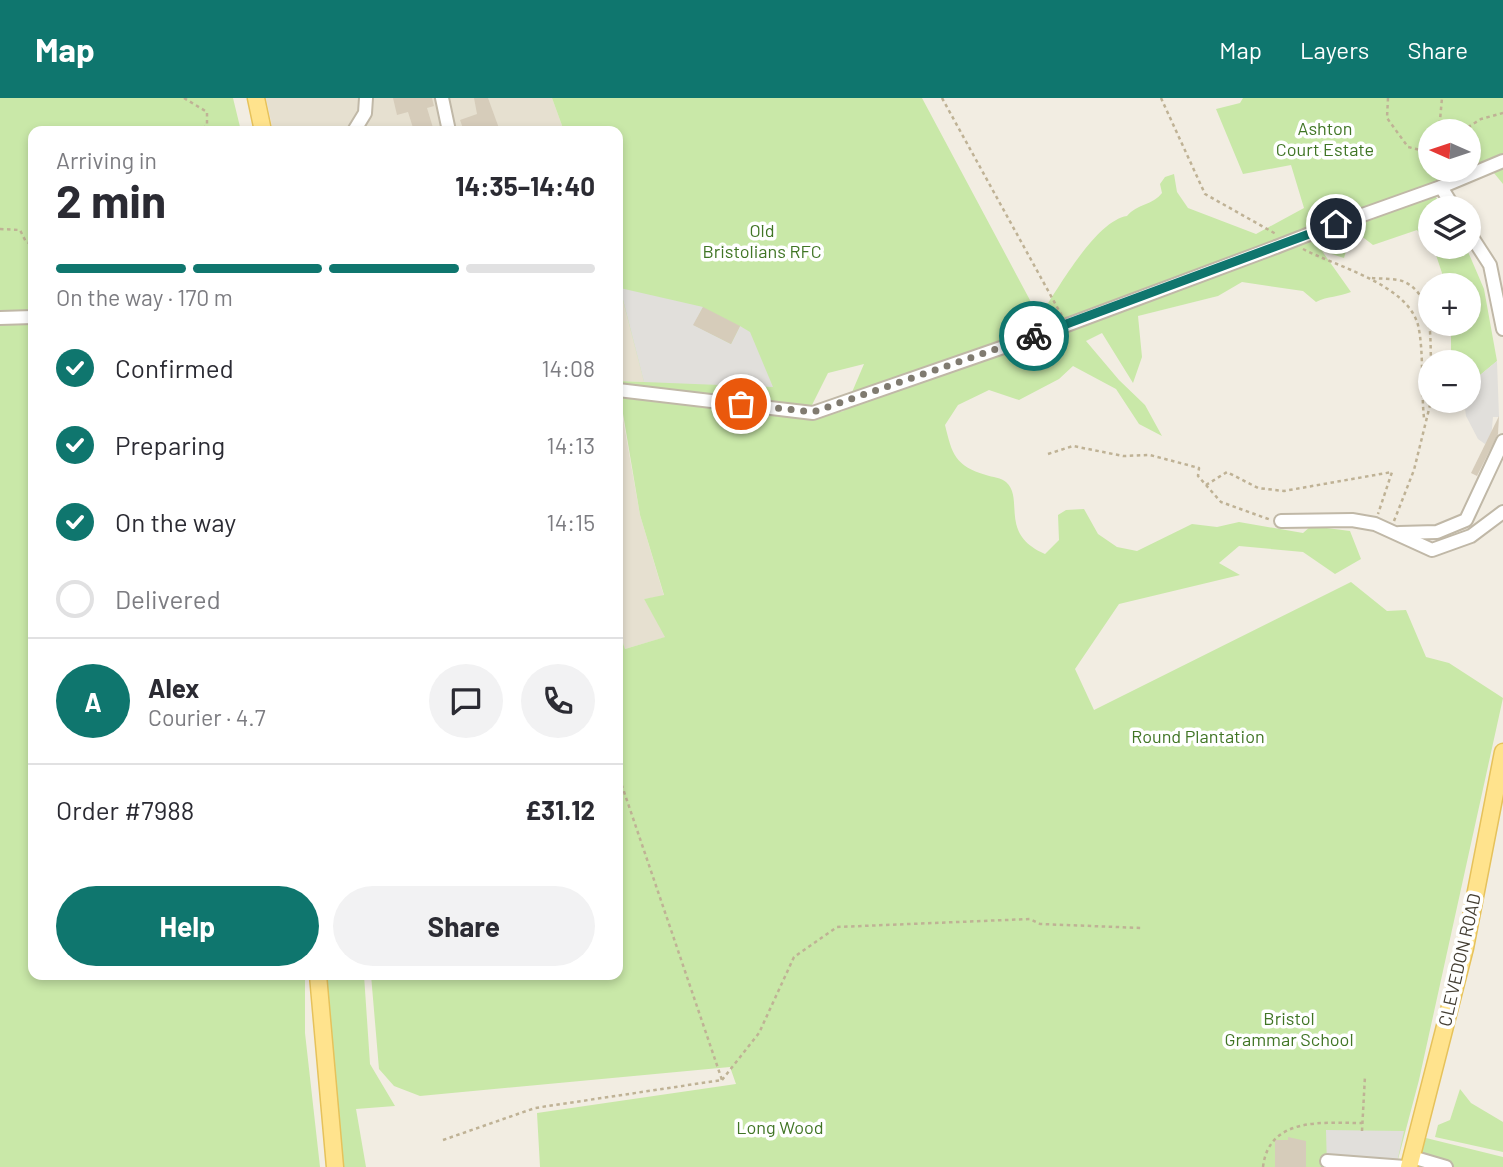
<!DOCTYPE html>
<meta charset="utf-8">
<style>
:root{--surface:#fff;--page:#f2f2f3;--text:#2b2b33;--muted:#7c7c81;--line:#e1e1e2;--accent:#0f766e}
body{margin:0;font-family:Barlow,sans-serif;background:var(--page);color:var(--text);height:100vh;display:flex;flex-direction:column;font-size:26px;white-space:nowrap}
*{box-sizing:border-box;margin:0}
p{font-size:23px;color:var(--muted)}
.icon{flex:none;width:38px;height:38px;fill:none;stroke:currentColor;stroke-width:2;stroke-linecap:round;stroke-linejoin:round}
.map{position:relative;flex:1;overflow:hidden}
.side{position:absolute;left:28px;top:28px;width:595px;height:854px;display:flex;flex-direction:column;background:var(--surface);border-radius:14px;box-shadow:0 4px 10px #0003}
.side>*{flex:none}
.needle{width:46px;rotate:273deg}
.buttons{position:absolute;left:1418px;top:21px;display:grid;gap:14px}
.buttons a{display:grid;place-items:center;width:63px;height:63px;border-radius:50%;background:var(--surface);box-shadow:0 4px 10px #0003;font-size:35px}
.pin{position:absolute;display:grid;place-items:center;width:60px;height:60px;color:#fff;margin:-30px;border:4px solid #fff;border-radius:50%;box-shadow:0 2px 7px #0007}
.courier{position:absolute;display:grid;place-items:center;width:70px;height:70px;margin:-35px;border:5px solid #0f766e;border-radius:50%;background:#fff;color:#222;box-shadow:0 2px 9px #0007}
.headline em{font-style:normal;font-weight:700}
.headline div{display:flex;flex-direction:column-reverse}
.headline{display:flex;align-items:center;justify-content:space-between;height:119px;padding:0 28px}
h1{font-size:46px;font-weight:700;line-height:52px}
.bar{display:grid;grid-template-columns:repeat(4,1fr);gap:10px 7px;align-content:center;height:84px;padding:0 28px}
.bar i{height:9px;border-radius:5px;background:var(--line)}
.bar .on{background:var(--accent)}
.bar p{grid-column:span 4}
.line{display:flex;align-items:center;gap:18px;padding:0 28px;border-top:2px solid var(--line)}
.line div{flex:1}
.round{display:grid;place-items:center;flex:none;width:74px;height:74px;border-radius:37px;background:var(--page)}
ol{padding:0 28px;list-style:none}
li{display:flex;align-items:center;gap:21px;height:77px}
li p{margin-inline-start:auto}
li .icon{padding:7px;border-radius:50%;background:var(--accent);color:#fff;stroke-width:4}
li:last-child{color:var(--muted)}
li i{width:38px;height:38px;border:4px solid var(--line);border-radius:50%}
.primary-button{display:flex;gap:14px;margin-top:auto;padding:14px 28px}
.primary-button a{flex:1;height:80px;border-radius:42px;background:var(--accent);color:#fff;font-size:28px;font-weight:700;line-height:80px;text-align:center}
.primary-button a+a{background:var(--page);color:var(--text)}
header{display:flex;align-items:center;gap:42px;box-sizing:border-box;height:98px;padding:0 35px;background:var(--accent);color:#fff}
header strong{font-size:33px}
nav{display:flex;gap:38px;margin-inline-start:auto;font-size:24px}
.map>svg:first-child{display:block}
</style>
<header>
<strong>Map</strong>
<nav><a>Map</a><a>Layers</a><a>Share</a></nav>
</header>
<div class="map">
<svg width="1503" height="1069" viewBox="0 0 1503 1069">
<rect width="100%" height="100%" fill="#f2ede2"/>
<g fill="#e6e0d0">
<polygon points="266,0 552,0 564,33 273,33"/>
<polygon points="618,183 620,190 644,284 618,283"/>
<polygon points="618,304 620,304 640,417 664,498 644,501 666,539 625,551 618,530"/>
</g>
<g fill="#c9e8a8" fill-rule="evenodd">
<polygon points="0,0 233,0 241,33 33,33 33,877 305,877 305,935 320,1069 0,1069"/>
<path d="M552,0h370l117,219c18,-26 56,-96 88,-101 10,-12 26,-11 35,-23l-2,-9 5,-7 9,-3 3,18 11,16 68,26 48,-26 -13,-43 -48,9 -27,-65 24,-6 3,-5h260v86l-14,-17 -57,24 11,17h-13v39l-13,-17 -44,15 -13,-10 -10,3 -6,20 -22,-7 29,41c-12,5 -23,4 -35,10l-13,-11 -61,-9 -24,14 -80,20 4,41 -9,26 -31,-50 -16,8 33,39 26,25 17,31 -23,-12 -23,-35 -43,-23 -14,13 -40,21 -30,-10 -31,15 -13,20c7,29 10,41 41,50 6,2 16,3 20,7 19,17 -8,52 39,72l14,-14 -1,-25 8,-5 18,-1 14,25 19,13 20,4 55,-27 25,3 22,-5 64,11 8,-7 39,5 11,28 -26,15 -32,-22 -64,-6 -20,17 21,12 -121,29 -44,65 19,41 257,-128 36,29 19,-1 20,47 23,6 54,35 -84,382 -23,87h-856l-3,-54 199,-29 -6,-17 -310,29 -26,-10 -15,-17 -8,-94h247v-347l7,21 40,-12 -21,-38 20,-4 -24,-80 -19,-113h-3v-21l26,1 -26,-101v-150h-54zM1430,33h38v39h-38zM864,266l-20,47 -39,8 23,-46z"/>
<polygon points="1430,149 1466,149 1484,191 1497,263 1468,287 1468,264 1451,264 1451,226 1468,226 1468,187 1446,187 1436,157"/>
<polygon points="322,877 364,877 370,966 395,1008 356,1011 366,1069 341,1069"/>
<polygon points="1460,991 1471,1005 1503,1024 1503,1054 1435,1039 1438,1027 1450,1022"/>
<polygon points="1426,1040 1503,1059 1503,1069 1417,1069"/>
</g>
<g fill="#e1dfdb">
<polygon points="620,190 703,209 694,227 731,246 740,228 750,234 773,289 644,284"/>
<polygon points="1497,263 1499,319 1493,319 1491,341 1485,346 1478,341 1466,318 1464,303 1468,303 1468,287"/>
<polygon points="1326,1032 1404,1033 1396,1069 1327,1069"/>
</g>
<g fill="#d6ccba">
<polygon points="393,0 432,0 434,8 427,10 434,33 414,33 408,14 397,17"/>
<polygon points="474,0 488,0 500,33 464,33 460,22 477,16"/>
<polygon points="703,209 740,228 731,246 693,227"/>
<polygon points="1499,318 1498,336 1477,378 1471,375"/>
<polygon points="1288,1039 1306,1043 1306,1069 1275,1069 1275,1042 1288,1042"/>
</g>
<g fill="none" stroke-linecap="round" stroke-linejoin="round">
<g stroke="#c0b8a7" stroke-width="16">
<g id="minor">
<polyline points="442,0 449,33"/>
<polyline points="354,33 365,15 366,0"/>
<polyline points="1441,89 1454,110"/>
<polyline points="1468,133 1490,167 1503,231"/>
<polyline points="1312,135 1441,89 1503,63"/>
<polyline points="0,220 33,219"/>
<polyline points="618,292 813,315 1067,227 1276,149"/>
<polyline points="1281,423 1352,422 1375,426 1432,452 1471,438 1503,414"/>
<polyline points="1399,435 1437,434 1466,422 1503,343"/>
<polyline points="1412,1059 1446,1069"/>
<polyline points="1327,1063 1405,1069"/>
</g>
</g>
<g stroke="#e6c25b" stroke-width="19">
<g id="major">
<polyline points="256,0 263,33"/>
<polyline points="318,877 335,1069"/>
<polyline points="1409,1069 1465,850 1503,654"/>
</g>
</g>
<g stroke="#bfb295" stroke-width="2.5" stroke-dasharray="3.5 3.5" stroke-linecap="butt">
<polyline points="184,0 207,14 207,27 201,33"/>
<polyline points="942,0 1062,218"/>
<polyline points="1161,0 1205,96 1276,136"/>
<polyline points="1388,0 1387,20 1408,49 1429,54"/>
<polyline points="1439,33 1442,0"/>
<polyline points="1462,33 1481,21 1503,15"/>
<polyline points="1435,72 1437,79"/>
<polyline points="0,131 20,132 26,144 33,146"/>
<path d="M1303,151c34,18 104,35 115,76 6,25 3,66 6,93"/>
<path d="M1372,180c9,1 24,0 33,4 28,14 25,53 26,80"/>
<polyline points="1048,356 1073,348 1123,358 1150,357 1199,370 1198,378 1221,404 1271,422"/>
<polyline points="1206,387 1227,374 1258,390 1284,393 1392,374 1378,416"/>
<polyline points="1394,423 1414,372 1431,303"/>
<polyline points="722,982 759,935 794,859 837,829 1030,821 1040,826 1142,830"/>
<polyline points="1362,1033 1365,978"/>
<polyline points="443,1042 535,1010 722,982 618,676"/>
<path d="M1263,1069c6,-51 61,-44 99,-44"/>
</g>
<use href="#minor" stroke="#fff" stroke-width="12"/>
<use href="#major" stroke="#ffe38d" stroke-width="16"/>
<g stroke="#c0b8a7" stroke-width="16" stroke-linecap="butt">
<polyline id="minor-bridge" points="1276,149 1312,135"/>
</g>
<use href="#minor-bridge" stroke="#fff" stroke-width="12"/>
</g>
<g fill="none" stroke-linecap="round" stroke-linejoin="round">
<polyline stroke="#807b70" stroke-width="7" stroke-dasharray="0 12.6" points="741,306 813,314 1034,238"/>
<polyline stroke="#0f766e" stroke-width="9" points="1034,238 1336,126"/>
</g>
<g text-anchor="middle" stroke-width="7" stroke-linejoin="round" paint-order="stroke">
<g font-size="18" fill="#407525" stroke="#fff">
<text x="1325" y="37">Ashton<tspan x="1325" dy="21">Court Estate</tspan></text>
<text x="762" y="139">Old<tspan x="762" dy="21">Bristolians RFC</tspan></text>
<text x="1198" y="645">Round Plantation</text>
<text x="1289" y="927">Bristol<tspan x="1289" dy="21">Grammar School</tspan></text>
<text x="780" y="1036">Long Wood</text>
</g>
<g font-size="18" fill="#433d32" stroke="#fff">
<text transform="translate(1460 862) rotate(-77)" y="6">CLEVEDON ROAD</text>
</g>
</g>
</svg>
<div class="buttons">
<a><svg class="needle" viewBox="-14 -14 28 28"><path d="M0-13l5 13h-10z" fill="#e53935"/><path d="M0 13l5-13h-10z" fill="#7c7c81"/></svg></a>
<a><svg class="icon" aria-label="layers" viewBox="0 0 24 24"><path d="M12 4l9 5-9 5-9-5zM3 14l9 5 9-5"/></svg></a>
<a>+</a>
<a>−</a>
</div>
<div class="pin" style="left:741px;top:306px;background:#ea580c"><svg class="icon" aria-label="bag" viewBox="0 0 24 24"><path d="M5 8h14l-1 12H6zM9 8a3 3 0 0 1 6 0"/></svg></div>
<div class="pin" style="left:1336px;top:126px;background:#1f2937"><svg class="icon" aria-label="home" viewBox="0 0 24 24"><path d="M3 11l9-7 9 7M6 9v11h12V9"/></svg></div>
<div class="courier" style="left:1034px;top:238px"><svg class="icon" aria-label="bike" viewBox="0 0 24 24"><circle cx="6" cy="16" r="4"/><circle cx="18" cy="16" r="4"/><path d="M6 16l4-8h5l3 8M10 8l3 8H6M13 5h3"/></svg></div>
<section class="side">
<div class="headline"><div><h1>2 min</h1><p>Arriving in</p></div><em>14:35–14:40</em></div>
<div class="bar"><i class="on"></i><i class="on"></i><i class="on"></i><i></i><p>On the way · 170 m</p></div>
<ol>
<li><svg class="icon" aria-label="check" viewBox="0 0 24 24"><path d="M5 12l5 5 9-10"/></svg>Confirmed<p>14:08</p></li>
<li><svg class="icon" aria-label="check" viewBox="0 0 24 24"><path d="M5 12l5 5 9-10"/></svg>Preparing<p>14:13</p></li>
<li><svg class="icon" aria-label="check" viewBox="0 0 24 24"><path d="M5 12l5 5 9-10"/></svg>On the way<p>14:15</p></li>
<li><i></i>Delivered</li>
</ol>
<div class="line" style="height:126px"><b class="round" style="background:var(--accent);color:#fff">A</b><div><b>Alex</b><p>Courier · 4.7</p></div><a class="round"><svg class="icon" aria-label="chat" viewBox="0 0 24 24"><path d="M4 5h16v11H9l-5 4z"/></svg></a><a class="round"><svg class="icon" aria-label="phone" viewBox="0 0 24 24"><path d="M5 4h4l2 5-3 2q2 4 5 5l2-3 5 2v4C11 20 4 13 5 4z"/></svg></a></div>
<div class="line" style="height:91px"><div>Order #7988</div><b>£31.12</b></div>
<div class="primary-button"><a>Help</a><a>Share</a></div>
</section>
</div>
